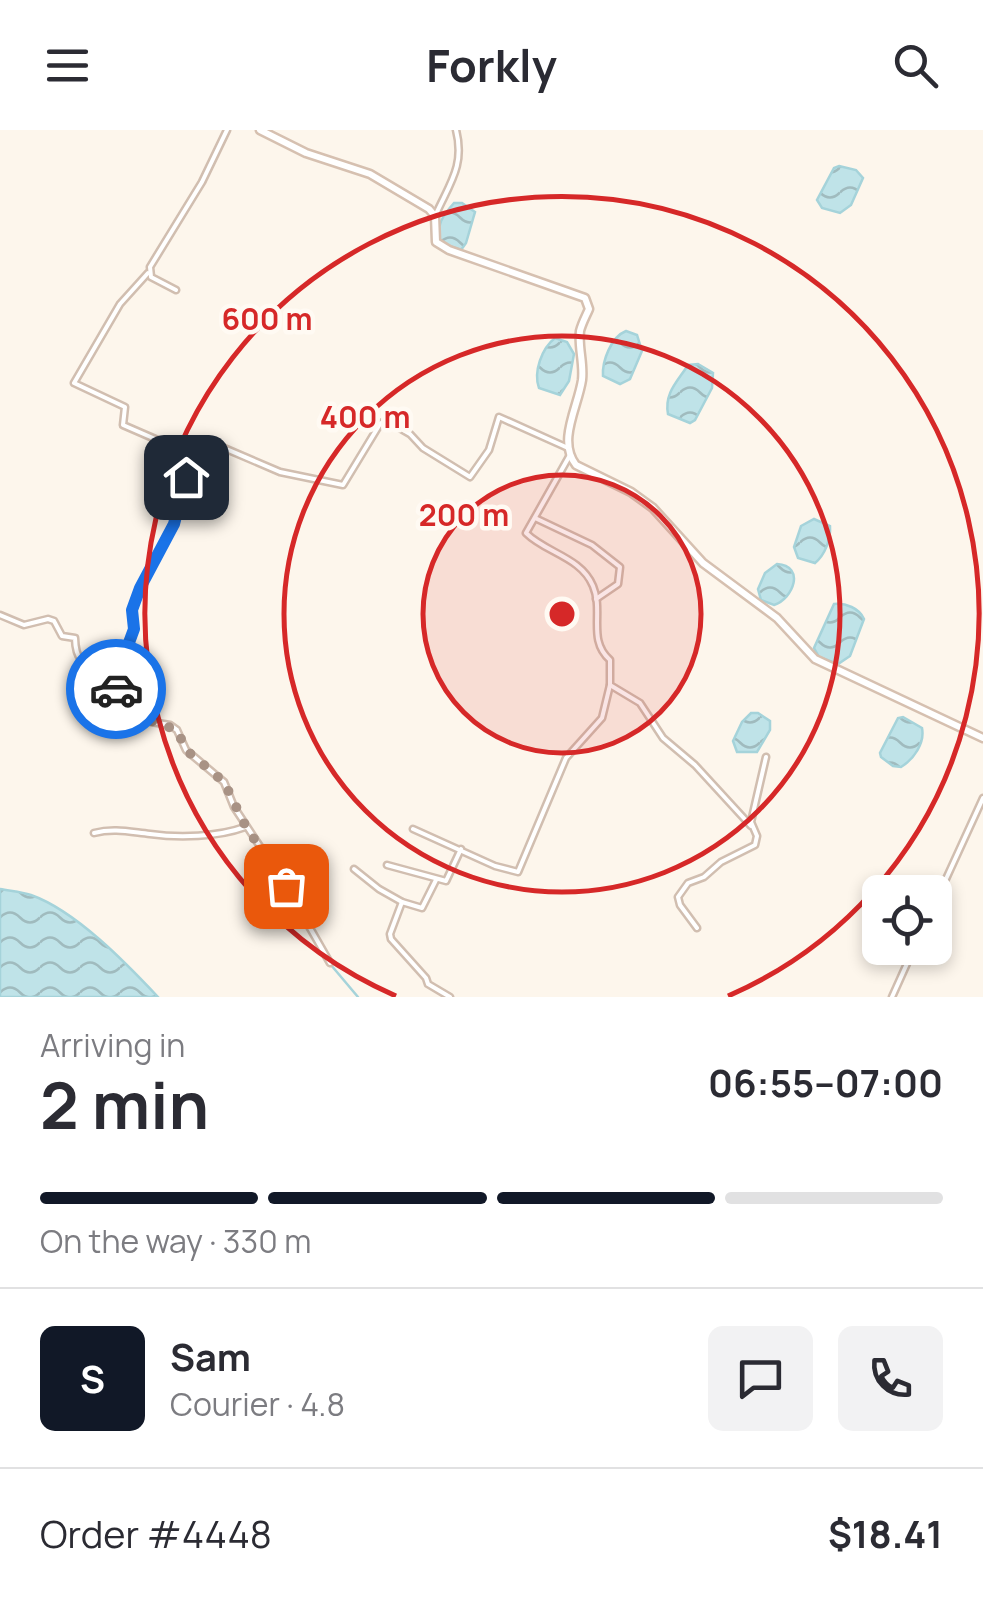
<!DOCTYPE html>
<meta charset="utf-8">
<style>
:root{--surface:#fff;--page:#f2f2f3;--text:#2b2b33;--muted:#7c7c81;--line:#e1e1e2;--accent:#111827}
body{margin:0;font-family:Manrope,sans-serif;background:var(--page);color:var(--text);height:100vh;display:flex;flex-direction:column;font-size:38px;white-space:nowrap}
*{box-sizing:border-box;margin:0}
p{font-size:32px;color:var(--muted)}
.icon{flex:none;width:55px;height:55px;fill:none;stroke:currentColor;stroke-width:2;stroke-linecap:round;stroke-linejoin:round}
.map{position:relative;height:867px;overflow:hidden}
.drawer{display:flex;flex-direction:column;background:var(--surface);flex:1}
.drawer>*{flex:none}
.fabs{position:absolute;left:862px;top:745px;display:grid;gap:20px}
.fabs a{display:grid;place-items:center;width:90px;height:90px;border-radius:15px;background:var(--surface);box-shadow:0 5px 15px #0003;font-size:50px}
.pin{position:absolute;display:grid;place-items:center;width:85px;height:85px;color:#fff;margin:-42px;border-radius:20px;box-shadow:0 5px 15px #0006}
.courier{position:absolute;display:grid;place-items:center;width:100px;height:100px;margin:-50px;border:8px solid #1a73e8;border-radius:50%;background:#fff;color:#222;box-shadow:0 2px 12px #0007}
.headline em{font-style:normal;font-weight:700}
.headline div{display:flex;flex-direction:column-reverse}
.headline{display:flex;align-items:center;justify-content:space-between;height:170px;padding:0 40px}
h1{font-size:65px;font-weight:700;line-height:75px}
.bar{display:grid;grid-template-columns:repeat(4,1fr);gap:15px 10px;align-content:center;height:120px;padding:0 40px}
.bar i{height:12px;border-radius:8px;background:var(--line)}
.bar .current{background:var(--accent)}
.bar p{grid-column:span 4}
.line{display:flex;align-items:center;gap:25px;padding:0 40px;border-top:2px solid var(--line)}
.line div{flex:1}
.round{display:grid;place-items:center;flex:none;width:105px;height:105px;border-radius:15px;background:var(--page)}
header{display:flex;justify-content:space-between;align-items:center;height:130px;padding:0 40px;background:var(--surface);font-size:45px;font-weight:700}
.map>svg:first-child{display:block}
</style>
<header><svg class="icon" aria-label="menu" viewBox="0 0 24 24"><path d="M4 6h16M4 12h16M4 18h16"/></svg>Forkly<svg class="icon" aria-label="search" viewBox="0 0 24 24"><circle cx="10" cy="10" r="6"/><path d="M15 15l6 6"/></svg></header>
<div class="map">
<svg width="983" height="867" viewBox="0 0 983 867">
<defs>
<pattern id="water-waves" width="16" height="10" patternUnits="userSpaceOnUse" patternTransform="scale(2.5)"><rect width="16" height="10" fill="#bfe3e8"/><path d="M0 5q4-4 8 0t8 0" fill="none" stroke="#a0bbbe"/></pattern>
</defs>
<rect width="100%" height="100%" fill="#fdf6ec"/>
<g fill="url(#water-waves)" stroke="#a5d3da" stroke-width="2.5">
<polygon points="839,36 856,40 863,48 851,75 840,83 822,78 817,70 834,38"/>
<path d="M454,73h8l13,9 -9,31 -5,7 -20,-7c-7,-16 3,-29 13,-40z"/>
<path d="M626,201l11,4 5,16 -12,28 -10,5 -17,-8c-1,-15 8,-39 23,-45z"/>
<path d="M555,208l12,4 7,12 -5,27 -9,14 -21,-7c-6,-16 3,-40 16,-50z"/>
<path d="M698,234l15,9 -1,15 -17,32 -5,3 -22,-9c-4,-21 10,-33 20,-49z"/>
<path d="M814,389l16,7c1,13 -5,29 -15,37l-17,-5 -4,-11 7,-21z"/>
<path d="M777,434c29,2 16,35 -3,41l-13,-5 -3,-11 7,-16z"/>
<path d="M834,474c12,-1 25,4 30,15l-14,37 -12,8 -19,-7 -5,-9z"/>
<polygon points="751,583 758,583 770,591 770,600 757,622 737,622 733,611 742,592"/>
<path d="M903,587l19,11c3,15 -8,31 -21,39l-8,-1 -12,-9 -1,-4 18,-35z"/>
<path d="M0,759c10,2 21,3 31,6 45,16 95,68 127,102h-158z"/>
</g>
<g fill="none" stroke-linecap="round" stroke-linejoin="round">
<polyline stroke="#a5d3da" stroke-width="2.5" points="331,835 358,867"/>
<g stroke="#d1beb0" stroke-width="9">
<g id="street">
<path d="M436,84c14,-31 29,-49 20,-84"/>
<polyline points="148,143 120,174 74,253 125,277 123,295 176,318 193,320 217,315 280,342 343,355 380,294 386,290 410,304 423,318 470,347 489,320 499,287 568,318"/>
<polyline points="176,160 151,147 150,137 202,52 227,0"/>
<polyline points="193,320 174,394 140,458 133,480 134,499 115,548 115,563 123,581 145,591 170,595 177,600 186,620 224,652 234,677 286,756 330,833"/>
<path d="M570,325l-44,78c20,20 55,24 67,53 11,26 -6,54 17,74v25l30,18 23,35 32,27 56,61"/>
<polyline points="535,388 592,415 620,437 618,454 596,469"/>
<path d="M0,485l24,10 24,-6 6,2 8,15 13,2c1,38 23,20 40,40"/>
<polyline points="413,699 495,736 518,742 566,628 602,588 610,555"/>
<path d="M94,703c20,-5 36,-1 56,1 29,4 68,3 95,-7"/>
<polyline points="387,735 446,751 461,719"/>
<polyline points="354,739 379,759 402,772"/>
<polyline points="436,750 422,778 402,772 390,804 391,809 426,848 428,854 450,867"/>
<polyline points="935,773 983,668"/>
<polyline points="697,798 680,775 678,767 688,753 704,747 721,732 755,715 757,706 751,692 766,627"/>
<polyline points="892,867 914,818"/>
</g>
</g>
<g stroke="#d6c0b0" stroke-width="11">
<path id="secondary" d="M260,0l46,23 64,21 59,35 6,7 1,26 13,8 136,48 4,11c-3,7 -7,14 -9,22 -2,16 4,32 2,49 -4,27 -25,61 -6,85l55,27 22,16 50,55 74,55 38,41 168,79"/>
</g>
<use href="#street" stroke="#fff" stroke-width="4"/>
<use href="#secondary" stroke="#fff" stroke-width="6"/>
</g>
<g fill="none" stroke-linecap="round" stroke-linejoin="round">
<polyline stroke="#a89285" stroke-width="10" stroke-dasharray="0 18" points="116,559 123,581 177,600 186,620 224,652 246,697 286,756"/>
<polyline stroke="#1a73e8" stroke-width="12" points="116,559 116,548 134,499 132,480 140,458 174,394 186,347"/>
</g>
<circle cx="562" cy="484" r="139" fill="#d62828" fill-opacity=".12"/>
<g fill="none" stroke="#d62828" stroke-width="5">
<circle cx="562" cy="484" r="139"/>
<circle cx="562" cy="484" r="278"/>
<path d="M396 866A417 417 0 1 1 728 866"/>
</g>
<circle cx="562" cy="484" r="15" fill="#d62828" stroke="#fffaf3" stroke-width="5"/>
<g font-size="30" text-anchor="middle" font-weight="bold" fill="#d62828" stroke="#fffaf3" stroke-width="9" stroke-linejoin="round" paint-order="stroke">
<text x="267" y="200">600 m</text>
<text x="365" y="298">400 m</text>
<text x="464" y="396">200 m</text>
</g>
</svg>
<div class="fabs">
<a><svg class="icon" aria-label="locate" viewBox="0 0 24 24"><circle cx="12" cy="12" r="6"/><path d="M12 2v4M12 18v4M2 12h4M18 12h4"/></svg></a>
</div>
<div class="pin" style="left:286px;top:756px;background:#ea580c"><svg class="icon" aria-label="bag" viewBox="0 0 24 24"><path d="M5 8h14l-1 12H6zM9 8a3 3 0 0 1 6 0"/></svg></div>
<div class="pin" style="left:186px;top:347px;background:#1f2937"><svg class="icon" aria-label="home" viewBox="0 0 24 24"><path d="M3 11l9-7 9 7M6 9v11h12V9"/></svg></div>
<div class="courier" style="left:116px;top:559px"><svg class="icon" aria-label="car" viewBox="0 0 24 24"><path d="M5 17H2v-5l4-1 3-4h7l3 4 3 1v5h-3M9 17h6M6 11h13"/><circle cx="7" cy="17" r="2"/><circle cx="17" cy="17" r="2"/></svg></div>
</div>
<section class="drawer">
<div class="headline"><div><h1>2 min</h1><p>Arriving in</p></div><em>06:55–07:00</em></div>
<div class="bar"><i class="current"></i><i class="current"></i><i class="current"></i><i></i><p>On the way · 330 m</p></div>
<div class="line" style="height:180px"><b class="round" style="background:var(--accent);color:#fff">S</b><div><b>Sam</b><p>Courier · 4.8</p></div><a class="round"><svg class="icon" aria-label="chat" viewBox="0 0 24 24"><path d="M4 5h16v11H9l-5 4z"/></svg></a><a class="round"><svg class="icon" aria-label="phone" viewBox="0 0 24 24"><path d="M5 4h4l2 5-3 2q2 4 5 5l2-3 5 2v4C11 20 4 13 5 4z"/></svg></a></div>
<div class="line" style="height:130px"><div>Order #4448</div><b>$18.41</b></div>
</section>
